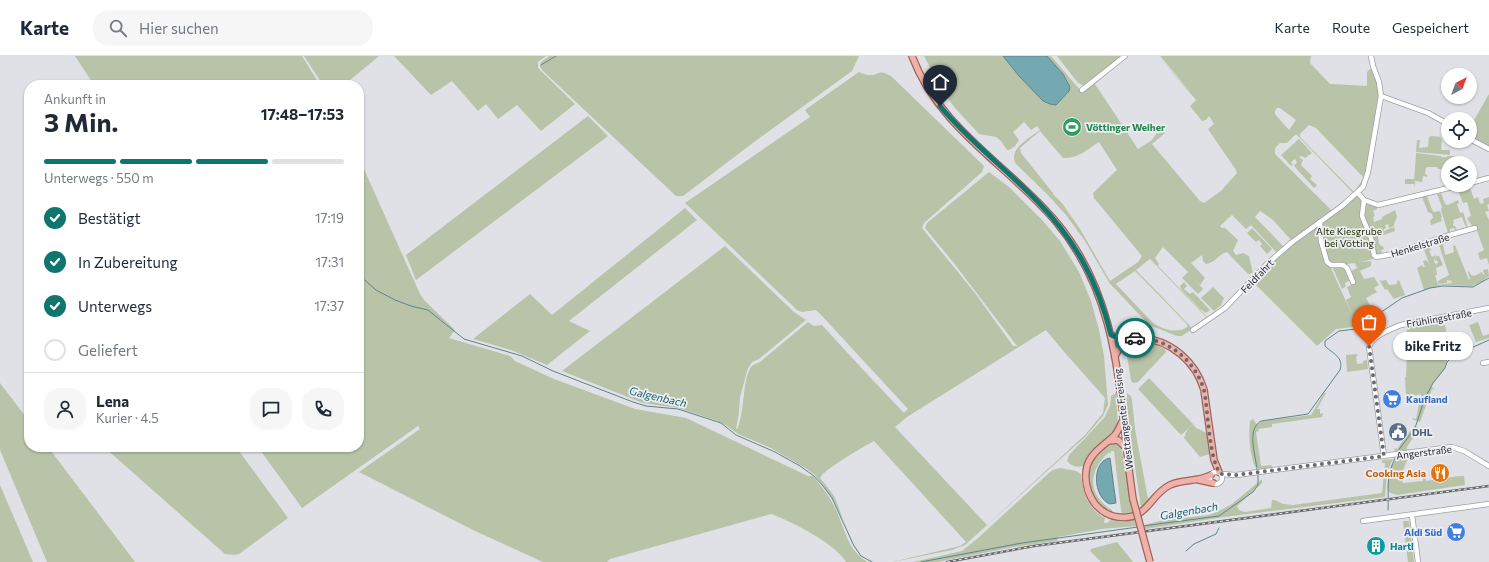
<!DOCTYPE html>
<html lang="de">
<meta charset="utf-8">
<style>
:root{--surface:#fff;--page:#f6f6f7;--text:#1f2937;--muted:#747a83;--line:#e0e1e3;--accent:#0f766e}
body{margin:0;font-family:Commissioner,sans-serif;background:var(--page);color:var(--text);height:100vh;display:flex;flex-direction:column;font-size:15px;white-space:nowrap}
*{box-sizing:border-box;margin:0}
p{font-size:13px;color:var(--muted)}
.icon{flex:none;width:22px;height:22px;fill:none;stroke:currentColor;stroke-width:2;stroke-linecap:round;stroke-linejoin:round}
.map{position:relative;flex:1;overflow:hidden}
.side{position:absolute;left:24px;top:24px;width:340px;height:372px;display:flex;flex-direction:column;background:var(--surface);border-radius:16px;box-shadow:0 1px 3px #0004}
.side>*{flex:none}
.needle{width:26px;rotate:41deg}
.controls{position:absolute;left:1441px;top:12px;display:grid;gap:8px}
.controls a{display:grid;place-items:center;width:36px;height:36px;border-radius:50%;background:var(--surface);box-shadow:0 1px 3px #0004;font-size:20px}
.pin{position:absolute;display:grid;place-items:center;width:34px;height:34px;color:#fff;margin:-41px -17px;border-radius:50% 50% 50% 0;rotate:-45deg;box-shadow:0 0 4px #0007}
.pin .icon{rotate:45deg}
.courier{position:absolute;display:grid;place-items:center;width:40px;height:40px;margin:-20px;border:3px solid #0f766e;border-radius:50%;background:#fff;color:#222;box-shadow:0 1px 5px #0007}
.bubble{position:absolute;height:28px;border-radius:14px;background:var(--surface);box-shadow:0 1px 3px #0004;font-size:13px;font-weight:700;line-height:28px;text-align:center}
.overview em{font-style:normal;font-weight:700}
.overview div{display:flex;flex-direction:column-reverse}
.overview{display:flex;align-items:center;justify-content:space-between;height:68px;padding:0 20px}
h1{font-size:26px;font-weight:700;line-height:30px}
.bar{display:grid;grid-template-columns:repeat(4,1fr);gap:6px 4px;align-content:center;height:48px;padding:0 20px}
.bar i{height:5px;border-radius:3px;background:var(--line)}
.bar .selected{background:var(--accent)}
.bar p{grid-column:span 4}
.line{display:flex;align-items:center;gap:10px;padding:0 20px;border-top:1px solid var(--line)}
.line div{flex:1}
.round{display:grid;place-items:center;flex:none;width:42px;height:42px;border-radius:16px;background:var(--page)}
ol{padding:0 20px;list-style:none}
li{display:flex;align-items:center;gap:12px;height:44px}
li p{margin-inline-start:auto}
li .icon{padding:4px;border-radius:50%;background:var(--accent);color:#fff;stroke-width:4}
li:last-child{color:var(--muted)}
li i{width:22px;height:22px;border:2px solid var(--line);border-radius:50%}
header{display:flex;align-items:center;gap:24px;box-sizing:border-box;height:56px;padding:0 20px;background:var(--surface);border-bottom:1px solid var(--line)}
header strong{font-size:19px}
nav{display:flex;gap:22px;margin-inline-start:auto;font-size:14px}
.search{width:280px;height:36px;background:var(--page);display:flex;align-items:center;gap:10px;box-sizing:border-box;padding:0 14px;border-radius:16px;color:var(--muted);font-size:15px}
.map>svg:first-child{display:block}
</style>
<header>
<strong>Karte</strong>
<div class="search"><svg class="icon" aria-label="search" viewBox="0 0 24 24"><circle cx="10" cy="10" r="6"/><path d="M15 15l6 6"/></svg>Hier suchen</div>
<nav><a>Karte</a><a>Route</a><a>Gespeichert</a></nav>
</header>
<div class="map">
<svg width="1489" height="506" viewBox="0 0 1489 506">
<rect width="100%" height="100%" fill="#dfe1e7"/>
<g fill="#b8c3a8" fill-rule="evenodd">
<polygon points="75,0 302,0 320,29 94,29"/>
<polygon points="304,0 379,0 344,29 323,29"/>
<polygon points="394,0 546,0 538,6 538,12 575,48 541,75 517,49 498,63 486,48 478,55 452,25 431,39"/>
<polygon points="549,0 859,0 852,15 754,86 683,140 676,140 542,14 540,10 541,6"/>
<path d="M924,0h127l30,35 47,-35 -33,28 43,65 14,-9 5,-7 1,1 5,-3 2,2 -13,11 48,57 4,2 17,-12 16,-18 -1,-3 -28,-41 6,-5 -5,-8 -3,4 -4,1 -12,-15 6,-6 -38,-44 35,39 -33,-39h151l-1,7 20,21 37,2v-14l3,-3 2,1 5,10 2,13 -13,78 -3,13 -9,10 -58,-60 -9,9h-7l-5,5v6l57,57 -41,29 -19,-21 -12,-8 -5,6 28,29 -7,6 -25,-27 -5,4 -14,-14 -12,11 2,2h3l12,11 1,1 -5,11 3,4 7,-2 6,3 4,17 -5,1 -21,-22c-8,2 -12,11 -21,12l-3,-3 -1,-6 -11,8 14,15 -5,7 -6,-6 9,10 -5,5 -16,-16 6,-6 -25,-25 -8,11 4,6 -1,2 50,52 -26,18h-5l-28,-11 -31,-33 -8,-8 -25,-43 -19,-26 -19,-21 -31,-30c-9,-15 14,-26 24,-34l-3,-4 -6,4 -7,-8 -11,10 6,8 -4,6 -6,4h-2l-6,-9 -5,-4 -17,-3 -24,-26 -12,-16zM1277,52h3l16,12 -7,10 -14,-16v-3zM1309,69l7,3 47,49v2l-9,13 -54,-55v-3zM1040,75l23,27c17,0 23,-8 36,-16l18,28 -24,23 1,5 48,58 -4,6 -28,19 -30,-52 -18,-26 -9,-9v-1l-32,-40 -1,-5zM1150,203l57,59 -15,10 -56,-58zM1135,215l49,50 4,5c-9,9 -26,3 -35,-3l-37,-39z"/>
<polygon points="1057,0 1122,0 1085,30 1078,27"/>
<path d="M859,16c3,1 7,3 10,3 10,1 9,-7 22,1l93,90 -2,6 -58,51 -2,5 53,65 38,53h4l-64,-84 -28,-34 2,-5 62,-51 20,15 33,33 18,21 19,31 12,29 8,29 5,26 4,49 -5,11 -18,21 -120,108 -13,5 -59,12h-1l68,-16 6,-4 -92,-101c-11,6 -50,28 -54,37 5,6 11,13 15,20 10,23 14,54 40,64l-11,-6 -9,-9 -20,-44 -20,-28 -8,-6 -36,-21 -33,-14 -11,-8 -9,-5 -40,-13 -35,-5 -81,-32 163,-125 69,66 12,8 -47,39 -7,3 -4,6 -8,29 -1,15 -3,17h1c8,-15 5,-52 15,-63 2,-2 6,-3 8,-4l48,-40 6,4 8,-1 45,49 37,39 4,-4 -85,-92 -7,-7 -14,2 -5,-2 -112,-107 125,-86 -5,-7zM1046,274l20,24 39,44 -2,15 -18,22 -98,90 -92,-98 12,-10z"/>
<polygon points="1489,38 1489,91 1470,80 1470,71"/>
<polygon points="588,60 608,80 416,224 406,199"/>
<polygon points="1431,80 1440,81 1442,84 1441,94 1450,94 1450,99 1416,96 1417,84 1420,84 1419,92 1428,91 1429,81"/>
<polygon points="1299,83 1312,97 1305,102 1302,100 1299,101 1303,104 1301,109 1312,120 1310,123 1317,129 1314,132 1295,111 1294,109 1297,107 1295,103 1291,106 1293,109 1291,110 1281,99"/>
<polygon points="1416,97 1441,100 1441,101 1447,101 1447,100 1461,100 1461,105 1449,104 1447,114 1438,113 1437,111 1427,111 1426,112 1425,118 1427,119 1427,121 1423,120 1422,126 1415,125 1415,131 1414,128 1405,128 1405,123 1414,123 1414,127"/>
<path d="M359,102l61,136 4,6 31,30 -6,8 61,18 5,5 39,18 81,30 51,9 122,58h5c9,11 18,22 23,34 9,19 12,42 32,52h-22c-10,-18 -55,-41 -75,-48l-161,45 -3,3h-64l-70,-32 -114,-58 61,-43 -2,-3 -116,82 -44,-61h101z"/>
<polygon points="1469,129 1474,143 1478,141 1480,148 1484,147 1483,143 1489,141 1489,148 1487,149 1489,155 1485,156 1489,164 1489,209 1487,202 1480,204 1478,197 1484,194 1475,169 1472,170 1467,162 1471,160 1467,146 1463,147 1459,137 1460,132"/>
<polygon points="1441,137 1445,148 1448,149 1458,144 1459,147 1457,148 1460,157 1463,156 1468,172 1465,169 1462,161 1453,164 1454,167 1453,168 1453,170 1455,170 1457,174 1455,174 1454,172 1450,173 1450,177 1448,177 1441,154 1442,151 1437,138"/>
<path d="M1356,140l14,9 7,2v2l-4,2 2,5 -2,1 1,5 8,-3v-2l13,-7 2,7 -3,7v2l-5,2 -1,-4 -3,1 1,3 -2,1v2l10,-4 1,4 -17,6 1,7 2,2h2l1,3 -3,1 1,3h-2l-4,-10 4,11h-3l-2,-2 -2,7 -13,3 11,-1v5l-11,5 4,8 10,-2 5,8 -5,3 3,4 -11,6 10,19 5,-4 3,4 -14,9 1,3 -4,-4 -2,3 -12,-1 -17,2 -19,17 -65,-65 42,-40zM1355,207l2,5 -8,4 6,11 -8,4 4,10 -5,3 8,19 -24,-53h2l10,23 4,-3 -1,-3 6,-3 -6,-12 -4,-3z"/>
<polygon points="1427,140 1432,154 1434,156 1440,155 1442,161 1441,162 1442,165 1431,169 1430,165 1433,162 1432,158 1428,156 1422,141"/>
<polygon points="685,152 697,164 569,265 590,275 547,309 511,294 473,283 530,238 552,259"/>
<polygon points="1252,172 1272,193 1267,198 1260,190 1262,188 1259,184 1256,186 1247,177"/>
<polygon points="1447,182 1449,186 1443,188 1445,199 1454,196 1453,190 1455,189 1469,224 1470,223 1468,216 1469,215 1471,219 1474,220 1482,216 1483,219 1484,218 1483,214 1488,213 1489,220 1482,226 1472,230 1443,229 1424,234 1417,212 1422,209 1423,211 1425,211 1423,205 1426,204 1427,206 1428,205 1432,215 1423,191 1429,189 1431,194 1429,195 1432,201 1436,199 1434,205 1435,208 1438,207 1437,204 1435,205 1436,200 1439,200 1443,209 1436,212 1437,219 1435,219 1438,229 1452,227 1451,224 1450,225 1447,224 1447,227 1438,228 1438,225 1449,219 1438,186"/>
<polygon points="1382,223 1381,225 1386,224 1389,229 1397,228 1397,225 1399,224 1405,239 1394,243 1387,233 1385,234 1380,225"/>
<polygon points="1184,226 1187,230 1184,233 1190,238 1193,236 1210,254 1206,257 1200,253 1181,233 1180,230"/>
<polygon points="1213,231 1224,242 1221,249 1214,255 1201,242"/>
<polygon points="1439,264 1441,270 1445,269 1450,296 1455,295 1455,296 1448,301 1444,314 1431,330 1435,334 1432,333 1420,366 1412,363 1413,362 1416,363 1421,338 1406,342 1405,321 1406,321 1407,296 1409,295 1407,287 1409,286 1406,270"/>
<polygon points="1478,266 1483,280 1489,278 1489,282 1476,286 1469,269"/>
<polygon points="1140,288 1156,289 1165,293 1166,296 1138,326 1133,327 1131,324 1126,294 1131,289"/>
<polygon points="1357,298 1358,300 1356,300 1357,308 1363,307 1363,305 1367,304 1368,313 1347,316 1346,299"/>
<polygon points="1149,322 1193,368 1181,379 1138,333"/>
<polygon points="0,327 29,365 29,391 48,391 135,506 47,506 0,394"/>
<path d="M1116,337l2,34 -7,9 -15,10 -13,20c-5,2 -12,0 -16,-5l2,-6 35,-37 6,-12 1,-10z"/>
<polygon points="1127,337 1131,340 1132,344 1135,373 1148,443 1147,446 1141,452 1127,357"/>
<path d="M1324,337h2l-9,16h3v5l3,-1 -1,4 -50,7v3l-14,2 1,2 -3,1 5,34 11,-1 -1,3 -13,1v-2h-3c-5,-13 -7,-32 -5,-46l3,-2 4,6 5,-4 49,-6z"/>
<polygon points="1193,368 1196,372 1207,377 1210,398 1200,401 1184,382 1187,374"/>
<polygon points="1414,370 1420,372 1421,374 1418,374 1407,391 1407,393 1414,393 1395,395 1394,392 1397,393"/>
<path d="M1116,386l4,3 2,6 11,63 -7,1 -4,-2 -1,-3 -7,-59h-3v2h-3c-20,19 -21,41 4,57l-1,4c-8,-5 -15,-11 -20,-20 -10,-18 3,-49 25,-52z"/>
<polygon points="104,391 236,391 288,462 239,498 234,499 225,498"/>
<path d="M1407,400l1,2 -7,18 2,7 20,-2 -1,-10 3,-1 1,11 33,-5h5l1,9 -68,10 -7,-2c-6,-6 1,-27 5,-34z"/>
<polygon points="1393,403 1387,416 1385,441 1224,461 1145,473 1144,469 1164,464 1209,459 1217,456 1232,448 1262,423 1262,427 1237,450 1239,454 1245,456 1271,452 1272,444 1275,444 1283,448 1293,449 1382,437 1385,407 1382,407 1382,404"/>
<path d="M1060,412l16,3 5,3c2,18 7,36 24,44l-1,5h3l3,-3 13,2 12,-2 1,6 -34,3 -44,8 -1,4 -43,6 -77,15h-24l49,-11 16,-13 72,-66 3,-2z"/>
<polygon points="0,429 33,506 0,506"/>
<polygon points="1403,465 1409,465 1414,506 1408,506"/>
<polygon points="1117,486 1133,506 1101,506 1090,495 1091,493"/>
</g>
<g fill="#75a9b1" stroke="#5f848a">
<polygon points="1003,0 1047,0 1063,18 1070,31 1069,35 1056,49 1050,48 1043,45 1019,20"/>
<path d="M1110,402l6,45 -6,1c-17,-6 -19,-43 0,-46z"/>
</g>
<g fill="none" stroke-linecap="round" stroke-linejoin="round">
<g stroke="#5f848a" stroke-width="1">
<polyline points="541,9 556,0"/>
<polyline points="359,219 376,234 395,244 411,250 428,254 464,283 522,300 553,315 633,346 646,350 678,353 721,367 736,379 775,396 800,410 814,420 823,430 832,442 854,490 861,500 872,506"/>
<polyline points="1398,395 1415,372 1425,342 1433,327 1445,312 1447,306 1453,300 1489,284"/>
<path d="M1257,414c-1,-15 -11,-40 4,-49l47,-7 32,-44c4,-13 -7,-16 -15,-24v-5l14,-10 17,-2 46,-31 28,-10 13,-2 30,1 16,-9"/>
<path d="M1388,454c1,-23 -3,-32 8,-54"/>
<polyline points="1143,470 1219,460 1253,436 1258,429 1258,417"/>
<polyline points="1186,495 1194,488 1216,478 1219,472"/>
<polyline points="921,506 1022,487 1138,471"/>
</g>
<g stroke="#9d9fa5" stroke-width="6">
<g id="minor">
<polyline points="1371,0 1373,10 1379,26 1381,40 1428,57 1448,68"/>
<polyline points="1082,34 1125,0"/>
<polyline points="1470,83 1489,93"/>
<polyline points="1470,127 1489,122"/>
<polyline points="1358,137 1364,144 1378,149 1461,129"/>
<polyline points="1364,144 1362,160 1371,182 1374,199 1376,201 1393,198 1443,181 1475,172"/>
<polyline points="1320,166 1321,185 1327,206 1331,209 1343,209 1347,212 1353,226"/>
<polyline points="1193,274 1225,252 1266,209 1291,187 1342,150 1363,131 1368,116 1381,40"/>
<polyline points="1483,307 1489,306"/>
<path d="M1384,400l-15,-109c3,-11 22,-18 32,-22l88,-17"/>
<circle cx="1216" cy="422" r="6"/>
<polyline points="1221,418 1236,419 1452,391 1464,395 1489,410"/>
<polyline points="1412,459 1418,506"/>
<polyline points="1363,465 1489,448"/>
</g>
</g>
<g stroke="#a3625a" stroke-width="8">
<g id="major">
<path d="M912,0c27,73 98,110 145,167 67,81 61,178 76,276"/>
<path d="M1111,279c10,6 19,3 30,3 30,2 55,24 63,52l10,70 5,12"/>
<polyline points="1115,300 1121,289 1130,283"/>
<path d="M1122,366c-2,4 -4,9 -7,13 -10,10 -23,16 -28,31 -3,13 0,27 8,38 6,7 14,12 23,13 30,4 31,-22 52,-32 13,-6 28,-3 41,-10"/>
<polyline points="1109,385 1118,384 1125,391"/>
<polyline points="1199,424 1213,427"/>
</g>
</g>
<use href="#minor" stroke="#fff" stroke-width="4.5"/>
<use href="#major" stroke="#eeb2aa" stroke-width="5.5"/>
<g stroke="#67696c" stroke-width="2.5">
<polyline id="rail" points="947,506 1034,490 1489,430"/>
</g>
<use href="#rail" stroke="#eceef4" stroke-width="1" stroke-dasharray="3" stroke-linecap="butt"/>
<g stroke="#a3625a" stroke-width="8" stroke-linecap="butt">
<polyline id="major-bridge" points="1133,443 1150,506"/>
</g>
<use href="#major-bridge" stroke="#eeb2aa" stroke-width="5.5"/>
</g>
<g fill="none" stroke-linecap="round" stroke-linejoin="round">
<path stroke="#6a6b6f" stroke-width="4" stroke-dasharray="0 7.2" d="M1135,282c32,-1 60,22 69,52 4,18 5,72 17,84l15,1 148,-19 -15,-110"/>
<path stroke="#0f766e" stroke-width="5" d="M940,50c29,35 65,62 96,94 39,39 62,82 75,135l10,4 14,-1"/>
</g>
<defs>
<g id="stadium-disc" transform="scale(1)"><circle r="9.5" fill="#2e9e5b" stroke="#eceef4"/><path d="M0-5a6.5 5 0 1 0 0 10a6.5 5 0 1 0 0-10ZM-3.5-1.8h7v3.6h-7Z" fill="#fff"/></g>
<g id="supermarket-disc" transform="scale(1)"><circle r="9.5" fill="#3f7fe0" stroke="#eceef4"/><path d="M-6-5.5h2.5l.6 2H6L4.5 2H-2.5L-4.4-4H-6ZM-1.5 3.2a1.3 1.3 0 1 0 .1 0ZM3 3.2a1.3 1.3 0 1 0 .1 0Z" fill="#fff"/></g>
<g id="civic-disc" transform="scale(1)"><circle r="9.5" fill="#5c6f8a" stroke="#eceef4"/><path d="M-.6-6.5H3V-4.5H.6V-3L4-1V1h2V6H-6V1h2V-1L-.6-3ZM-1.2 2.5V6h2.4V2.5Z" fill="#fff"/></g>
<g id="restaurant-disc" transform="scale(1)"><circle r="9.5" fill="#e8710a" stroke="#eceef4"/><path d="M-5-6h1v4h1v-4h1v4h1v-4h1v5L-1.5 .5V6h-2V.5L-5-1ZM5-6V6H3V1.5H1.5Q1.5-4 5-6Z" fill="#fff"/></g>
<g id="building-disc" transform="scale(1)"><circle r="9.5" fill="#0f9aa8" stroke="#eceef4"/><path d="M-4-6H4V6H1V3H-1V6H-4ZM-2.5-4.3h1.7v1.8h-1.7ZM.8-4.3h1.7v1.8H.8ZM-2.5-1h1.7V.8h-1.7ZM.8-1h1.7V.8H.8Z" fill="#fff"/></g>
</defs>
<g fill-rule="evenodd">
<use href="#stadium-disc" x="1072" y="71"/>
<use href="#supermarket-disc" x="1392" y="343"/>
<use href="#civic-disc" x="1398" y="376"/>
<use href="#restaurant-disc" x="1440" y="417"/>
<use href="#supermarket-disc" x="1456" y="476"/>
<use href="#building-disc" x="1376" y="490"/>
</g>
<g text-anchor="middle" stroke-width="3.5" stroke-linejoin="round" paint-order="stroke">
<g font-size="10" font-weight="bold" fill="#27864d" stroke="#eceef4" text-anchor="start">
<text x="1086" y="75">Vöttinger Weiher</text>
</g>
<g font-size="10" fill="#233004" stroke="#eceef4">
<text x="1349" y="179">Alte Kiesgrube<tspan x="1349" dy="12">bei Vötting</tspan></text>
</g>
<g font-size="10" fill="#2b2c2e" stroke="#eceef4">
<text transform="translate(1420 189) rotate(-17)" y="4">Henkelstraße</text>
<text transform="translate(1257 220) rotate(-46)" y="4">Feldfahrt</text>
<text transform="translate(1439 262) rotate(-10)" y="4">Frühlingstraße</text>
<text transform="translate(1123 363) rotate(-97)" y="4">Westtangente Freising</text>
<text transform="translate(1424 396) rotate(-7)" y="4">Angerstraße</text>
</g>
<g font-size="10" font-weight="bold" fill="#366cbe" stroke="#eceef4" text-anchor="start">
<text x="1406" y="347">Kaufland</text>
<text x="1442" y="480" text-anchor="end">Aldi Süd</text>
</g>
<g font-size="10" font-weight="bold" fill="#4e5e75" stroke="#eceef4" text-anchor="start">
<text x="1412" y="380">DHL</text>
</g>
<g font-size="10" font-weight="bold" fill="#c56008" stroke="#eceef4" text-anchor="end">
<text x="1426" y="421">Cooking Asia</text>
</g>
<g font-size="10" font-weight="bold" fill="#0d838f" stroke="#eceef4" text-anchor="start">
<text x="1390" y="494">Hartl</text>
</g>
<g font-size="11" font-style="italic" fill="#175e68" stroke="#eceef4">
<text transform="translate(658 341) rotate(13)" y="4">Galgenbach</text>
<text transform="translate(1189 455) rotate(-10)" y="4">Galgenbach</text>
</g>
</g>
</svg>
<div class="controls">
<a><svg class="needle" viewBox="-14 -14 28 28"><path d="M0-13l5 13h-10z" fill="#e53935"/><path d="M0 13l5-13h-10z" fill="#747a83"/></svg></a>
<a><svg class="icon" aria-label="locate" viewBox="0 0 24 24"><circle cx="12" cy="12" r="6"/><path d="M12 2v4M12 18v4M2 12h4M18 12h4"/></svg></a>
<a><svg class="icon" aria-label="layers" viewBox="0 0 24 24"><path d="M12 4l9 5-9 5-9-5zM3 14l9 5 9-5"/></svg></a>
</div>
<div class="pin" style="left:1369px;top:290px;background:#ea580c"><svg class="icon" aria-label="bag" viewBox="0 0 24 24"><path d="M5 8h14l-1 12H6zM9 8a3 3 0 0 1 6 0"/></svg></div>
<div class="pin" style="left:940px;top:50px;background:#1f2937"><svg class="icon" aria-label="home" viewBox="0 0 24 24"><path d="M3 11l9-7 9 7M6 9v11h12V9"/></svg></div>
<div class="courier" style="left:1135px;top:282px"><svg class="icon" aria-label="car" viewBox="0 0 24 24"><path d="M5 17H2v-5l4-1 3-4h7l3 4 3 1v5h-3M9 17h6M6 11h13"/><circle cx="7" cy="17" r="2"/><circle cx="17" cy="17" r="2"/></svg></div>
<div class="bubble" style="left:1393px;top:276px;width:80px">bike Fritz</div>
<section class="side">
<div class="overview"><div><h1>3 Min.</h1><p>Ankunft in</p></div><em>17:48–17:53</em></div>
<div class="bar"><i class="selected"></i><i class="selected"></i><i class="selected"></i><i></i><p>Unterwegs · 550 m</p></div>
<ol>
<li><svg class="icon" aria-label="check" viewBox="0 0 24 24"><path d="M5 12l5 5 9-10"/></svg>Bestätigt<p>17:19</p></li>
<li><svg class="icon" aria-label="check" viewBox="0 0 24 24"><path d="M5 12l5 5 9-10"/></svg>In Zubereitung<p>17:31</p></li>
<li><svg class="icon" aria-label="check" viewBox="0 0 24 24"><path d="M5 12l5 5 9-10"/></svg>Unterwegs<p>17:37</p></li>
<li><i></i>Geliefert</li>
</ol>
<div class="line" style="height:72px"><a class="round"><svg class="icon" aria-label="person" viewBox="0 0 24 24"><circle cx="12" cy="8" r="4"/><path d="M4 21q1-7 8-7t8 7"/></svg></a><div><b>Lena</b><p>Kurier · 4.5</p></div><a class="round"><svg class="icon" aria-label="chat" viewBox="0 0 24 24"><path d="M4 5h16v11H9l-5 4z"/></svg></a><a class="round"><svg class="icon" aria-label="phone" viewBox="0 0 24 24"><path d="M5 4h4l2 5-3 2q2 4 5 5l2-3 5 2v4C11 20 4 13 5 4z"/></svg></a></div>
</section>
</div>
